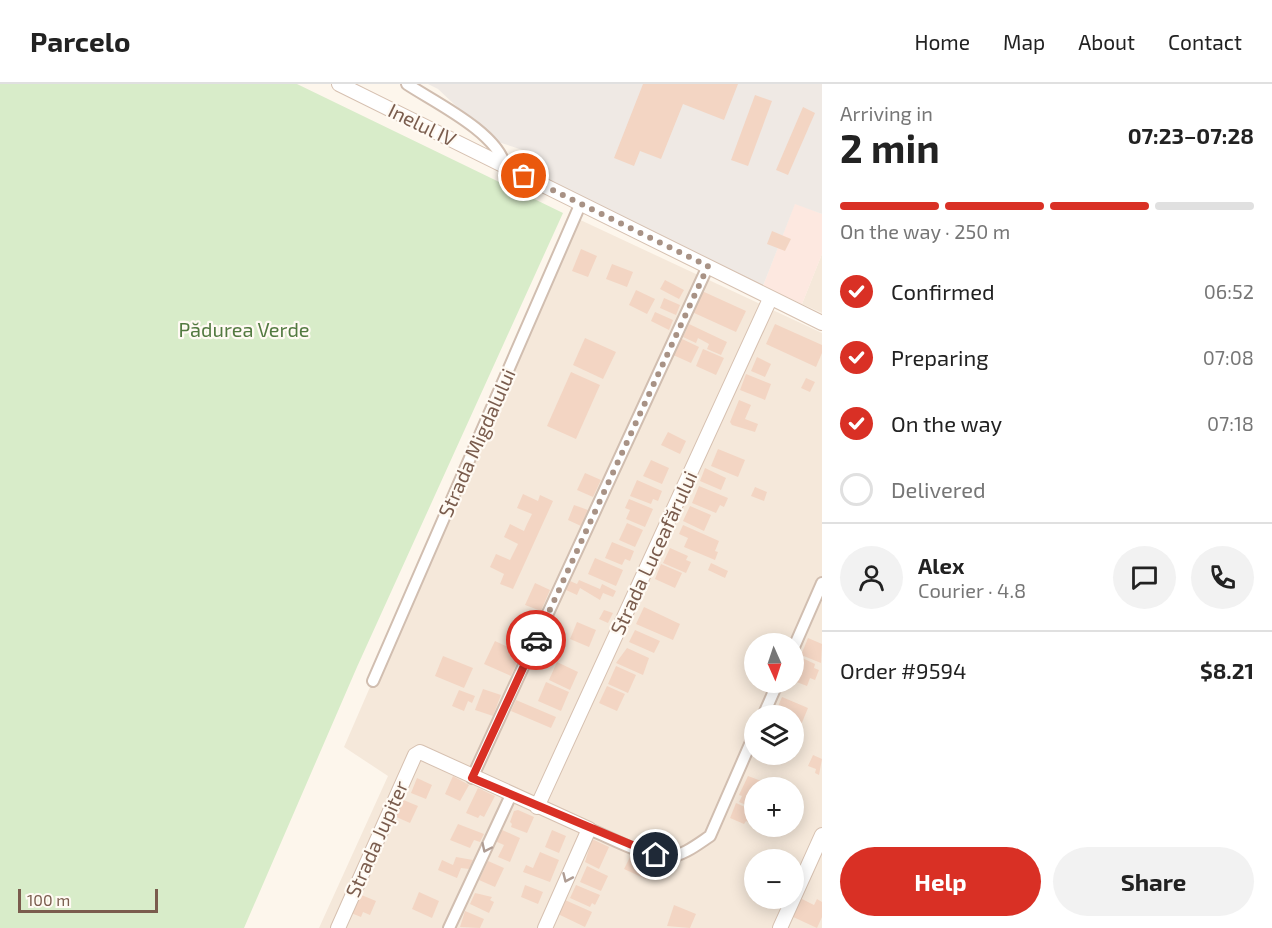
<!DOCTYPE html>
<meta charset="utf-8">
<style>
:root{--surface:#fff;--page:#f2f2f2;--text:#222;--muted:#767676;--line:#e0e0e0;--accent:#d93025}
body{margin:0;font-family:"Exo 2",sans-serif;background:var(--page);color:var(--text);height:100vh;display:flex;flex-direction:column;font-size:22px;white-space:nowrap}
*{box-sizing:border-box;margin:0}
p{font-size:20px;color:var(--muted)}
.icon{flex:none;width:33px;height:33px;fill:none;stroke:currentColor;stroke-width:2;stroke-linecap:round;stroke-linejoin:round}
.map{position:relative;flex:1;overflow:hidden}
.details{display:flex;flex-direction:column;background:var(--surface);width:450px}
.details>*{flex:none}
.needle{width:39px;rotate:177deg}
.tools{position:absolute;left:744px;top:549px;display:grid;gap:12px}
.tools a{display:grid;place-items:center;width:60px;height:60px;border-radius:50%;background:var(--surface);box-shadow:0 3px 15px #0003;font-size:30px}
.scale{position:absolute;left:18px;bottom:15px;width:140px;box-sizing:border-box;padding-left:6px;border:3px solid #7a5c4d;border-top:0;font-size:16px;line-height:21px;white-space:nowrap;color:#7a5c4d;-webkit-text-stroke:4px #fffaf3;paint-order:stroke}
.pin{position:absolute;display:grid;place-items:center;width:51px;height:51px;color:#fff;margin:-26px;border:3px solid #fff;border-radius:50%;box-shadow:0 2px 6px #0007}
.courier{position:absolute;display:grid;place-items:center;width:60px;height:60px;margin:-30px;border:4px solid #d93025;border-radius:50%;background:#fff;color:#222;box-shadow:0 2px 8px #0007}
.overview em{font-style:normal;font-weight:700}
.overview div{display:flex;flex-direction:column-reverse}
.overview{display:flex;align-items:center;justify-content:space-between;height:102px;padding:0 18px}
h1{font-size:39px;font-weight:700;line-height:45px}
.bar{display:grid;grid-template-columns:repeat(4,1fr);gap:9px 6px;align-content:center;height:72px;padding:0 18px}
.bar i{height:8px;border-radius:4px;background:var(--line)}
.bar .current{background:var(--accent)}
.bar p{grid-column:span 4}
.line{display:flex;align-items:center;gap:15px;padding:0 18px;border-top:2px solid var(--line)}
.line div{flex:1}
.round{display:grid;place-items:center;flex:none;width:63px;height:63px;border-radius:32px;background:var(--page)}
ol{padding:0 18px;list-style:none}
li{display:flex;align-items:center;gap:18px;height:66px}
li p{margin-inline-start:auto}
li .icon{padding:6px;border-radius:50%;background:var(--accent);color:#fff;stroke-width:4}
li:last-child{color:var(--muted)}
li i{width:33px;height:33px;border:3px solid var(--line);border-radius:50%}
.primary-button{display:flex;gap:12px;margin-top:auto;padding:12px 18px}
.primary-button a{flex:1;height:69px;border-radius:36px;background:var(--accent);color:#fff;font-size:24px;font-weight:700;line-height:69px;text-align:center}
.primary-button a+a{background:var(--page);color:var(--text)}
header{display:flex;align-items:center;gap:36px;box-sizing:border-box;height:84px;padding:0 30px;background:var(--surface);border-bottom:2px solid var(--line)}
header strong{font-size:28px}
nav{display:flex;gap:33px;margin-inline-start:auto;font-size:21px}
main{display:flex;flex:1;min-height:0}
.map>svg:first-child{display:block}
</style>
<header>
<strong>Parcelo</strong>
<nav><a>Home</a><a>Map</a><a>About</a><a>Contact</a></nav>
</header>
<main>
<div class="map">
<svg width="822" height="844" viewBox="0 0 822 844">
<rect width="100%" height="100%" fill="#fdf6ec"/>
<g fill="#f5e8da" fill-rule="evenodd">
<path d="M574,133l248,116v595h-503l69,-152 -44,-29zM754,560h40v38h-40zM754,632h40v38h-40zM754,704h40v38h-40zM754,776h40v38h-40z"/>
<polygon points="822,170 822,229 802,220"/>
</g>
<polygon fill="#fde8e0" points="795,119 822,130 822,170 802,220 763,202"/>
<polygon fill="#efe9e4" points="428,0 822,0 822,130 795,120 763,202 518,81 523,66 492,56 438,5"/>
<polygon fill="#d8ecc9" points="0,0 297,0 563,129 357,583 244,844 0,844"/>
<g fill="#f3d5c3">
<polygon points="643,0 738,0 724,36 683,20 661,75 640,67 634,82 614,74"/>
<polygon points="755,11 772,17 748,82 731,76"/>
<polygon points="803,23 815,29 788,91 776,86"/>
<polygon points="772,147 791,155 785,167 767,160"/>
<polygon points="581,165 597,172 588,193 572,187"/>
<polygon points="612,180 633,188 627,203 606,195"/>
<polygon points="665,196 684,206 679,215 660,205"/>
<polygon points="636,206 655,215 647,230 629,221"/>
<polygon points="702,207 746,227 736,248 692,228"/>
<polygon points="664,214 680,221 676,231 660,224"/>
<polygon points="655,228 673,236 669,246 651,237"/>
<polygon points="689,240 727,258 721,271 707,265 709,260 698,254 696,259 683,253"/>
<polygon points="775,240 822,261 822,269 816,283 766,260"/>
<polygon points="678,253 699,263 691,279 671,270"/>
<polygon points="585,254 616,268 603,295 573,281"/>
<polygon points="703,265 724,274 716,291 696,282"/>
<polygon points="757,273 771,280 765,293 751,287"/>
<polygon points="571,288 600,301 576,355 547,342"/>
<polygon points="746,290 771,300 765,316 740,306"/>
<polygon points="806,294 815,298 810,308 801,304"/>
<polygon points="739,316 751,321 745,335 758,340 755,348 732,341 730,338"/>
<polygon points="668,348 686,357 680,370 661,361"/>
<polygon points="718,365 745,376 738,393 711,382"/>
<polygon points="651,376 669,384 662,400 643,392"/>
<polygon points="705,384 726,394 721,406 700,397"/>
<polygon points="585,389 601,396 593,413 577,406"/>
<polygon points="637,396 662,407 658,417 653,415 651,420 630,412"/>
<polygon points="699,402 728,414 724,423 720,421 716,429 692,419"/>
<polygon points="755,403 767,408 764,417 751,412"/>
<polygon points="523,410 538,417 540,411 553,417 513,505 500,500 504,490 490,483 496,470 510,476 518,460 504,453 510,440 524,447 527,440 532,430 517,424"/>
<polygon points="629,415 653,425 645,443 626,435 630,426 625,424"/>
<polygon points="574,421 588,426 581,442 568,436"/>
<polygon points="690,422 711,431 704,447 683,437"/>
<polygon points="627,439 643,446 635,463 619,456"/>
<polygon points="683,441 719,457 715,467 718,468 715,476 684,463 688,454 679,450"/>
<polygon points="612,458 634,467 630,477 625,475 622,481 605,474"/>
<polygon points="670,464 688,472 686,476 691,478 686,489 663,479"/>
<polygon points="595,474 623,486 616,502 588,490"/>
<polygon points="711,479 728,487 725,494 708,486"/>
<polygon points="661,480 682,489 675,504 655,495"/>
<polygon points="579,496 600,505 602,500 616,507 613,513 603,509 600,516 580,504 577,511 566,506 570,497 577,500"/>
<polygon points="535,499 550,506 541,527 525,521"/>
<polygon points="644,523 680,540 673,556 636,540"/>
<polygon points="604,526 613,529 608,539 599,535"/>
<polygon points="519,535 529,539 526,545 530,546 524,560 509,553 511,548 508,547 512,536 518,539"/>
<polygon points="577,538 596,546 589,563 570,555"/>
<polygon points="635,546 660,557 654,569 629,558"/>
<polygon points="808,554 822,560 821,579 801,571"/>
<polygon points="495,557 521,569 511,592 484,580"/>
<polygon points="627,564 649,574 643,591 616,579"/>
<polygon points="443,572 473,584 464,604 435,592"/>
<polygon points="800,573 815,580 814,584 819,586 815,596 810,594 807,602 794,597"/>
<polygon points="557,578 578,588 570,606 549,596"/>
<polygon points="616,582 636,591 628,609 608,600"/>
<polygon points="546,598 569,608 561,627 538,617"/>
<polygon points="607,602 625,610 617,627 599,619"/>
<polygon points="483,605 501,611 493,632 475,626"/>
<polygon points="459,606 475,612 472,619 468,617 464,627 452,622"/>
<polygon points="782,613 808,624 794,658 794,632 774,632"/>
<polygon points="516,616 556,633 551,644 511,627"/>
<polygon points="813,671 822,675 819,691 815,689 816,685 808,682"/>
<polygon points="453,692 469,701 460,717 445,710"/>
<polygon points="748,692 764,698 762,704 754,704 751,723 739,718 742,712 739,711"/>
<polygon points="417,694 432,701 426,715 411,709"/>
<polygon points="478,704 495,712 484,733 480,731 478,734 466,729"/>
<polygon points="401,715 418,722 410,739 394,732"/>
<polygon points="736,719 754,727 754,740 746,737 744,740 730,734"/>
<polygon points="518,726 534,733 527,749 511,743 512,740 510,738 514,727"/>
<polygon points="458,740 484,750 480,758 474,756 470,764 450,756"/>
<polygon points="500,745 520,754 510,778 498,773 504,761 495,757"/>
<polygon points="552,746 566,752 559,769 545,763"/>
<polygon points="592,755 609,763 599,785 585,778"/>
<polygon points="540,768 559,776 550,798 523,788 526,781 533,784"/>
<polygon points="456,773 473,776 469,785 461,784 457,794 438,786 442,776 453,781"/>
<polygon points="630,773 652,782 646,795 624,785"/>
<polygon points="488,777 504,784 495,803 479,796"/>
<polygon points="587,782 608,792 601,807 580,798"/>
<polygon points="525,801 543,808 538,820 521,813"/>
<polygon points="576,801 600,811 595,821 592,819 590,823 570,814"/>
<polygon points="419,808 439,817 432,834 412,825"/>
<polygon points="475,809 492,813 490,816 494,818 489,829 470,820"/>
<polygon points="359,810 376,817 370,831 363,828 361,833 351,829"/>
<polygon points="800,814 814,821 817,815 822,818 822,833 817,844 791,832"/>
<polygon points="565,816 592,828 585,843 558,830"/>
<polygon points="674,821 696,830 690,844 667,842"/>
<polygon points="465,827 484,835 480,844 460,843"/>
</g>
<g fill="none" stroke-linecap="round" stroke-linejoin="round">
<g stroke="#d1beb0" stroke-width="14">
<g id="street">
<path d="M407,0c27,18 90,48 98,82"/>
<polyline points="794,563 822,499"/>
<polyline points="373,597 580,121"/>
<polyline points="763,632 778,598"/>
<polyline points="472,694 708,182"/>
<path d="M589,745c20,8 58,29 79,28 15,-1 30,-13 42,-21l44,-101"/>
<polyline points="449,844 511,711"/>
</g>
</g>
<g stroke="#d6c0b0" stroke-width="16">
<g id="secondary">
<polyline points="339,0 822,239"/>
<polyline points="537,723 770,215"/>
<polyline points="338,844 415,671 420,668 589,745 545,844"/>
<polyline points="780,844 822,751"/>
</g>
</g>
<use href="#street" stroke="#fff" stroke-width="10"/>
<use href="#secondary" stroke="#fff" stroke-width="14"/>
</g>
<defs><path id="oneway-chevron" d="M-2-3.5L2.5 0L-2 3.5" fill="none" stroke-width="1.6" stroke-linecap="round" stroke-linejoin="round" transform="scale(1.5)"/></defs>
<g stroke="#af9d94">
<use href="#oneway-chevron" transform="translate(486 764) rotate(115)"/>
<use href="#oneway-chevron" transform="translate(567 794) rotate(114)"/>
</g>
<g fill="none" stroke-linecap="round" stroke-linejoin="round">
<polyline stroke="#a89285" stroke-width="6" stroke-dasharray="0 10.8" points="524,92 708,182 536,556"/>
<polyline stroke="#d93025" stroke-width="8" points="536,556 472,694 656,771"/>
</g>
<g text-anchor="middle" stroke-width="4.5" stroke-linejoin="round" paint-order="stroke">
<g font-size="20" fill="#7a5c4d" stroke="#fffaf3">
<text transform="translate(422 41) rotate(26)" y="7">Inelul IV</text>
<text transform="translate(477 359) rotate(-66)" y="7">Strada Migdalului</text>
<text transform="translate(654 469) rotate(-65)" y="7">Strada Luceafărului</text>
<text transform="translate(377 755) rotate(-66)" y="7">Strada Jupiter</text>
</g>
<g font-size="20" fill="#537a41" stroke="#fffaf3">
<text x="244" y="253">Pădurea Verde</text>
</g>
</g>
</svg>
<div class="tools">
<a><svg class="needle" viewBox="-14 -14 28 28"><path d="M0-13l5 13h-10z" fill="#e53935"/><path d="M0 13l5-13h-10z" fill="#767676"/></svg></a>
<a><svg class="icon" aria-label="layers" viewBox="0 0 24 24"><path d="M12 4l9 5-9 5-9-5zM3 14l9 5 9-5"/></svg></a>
<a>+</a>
<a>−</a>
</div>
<div class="scale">100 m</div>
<div class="pin" style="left:524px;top:92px;background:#ea580c"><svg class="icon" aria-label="bag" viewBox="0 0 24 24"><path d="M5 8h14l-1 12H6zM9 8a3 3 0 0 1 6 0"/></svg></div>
<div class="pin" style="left:656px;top:771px;background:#1f2937"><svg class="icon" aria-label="home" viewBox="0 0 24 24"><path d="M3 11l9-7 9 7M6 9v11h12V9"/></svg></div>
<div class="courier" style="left:536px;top:556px"><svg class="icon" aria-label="car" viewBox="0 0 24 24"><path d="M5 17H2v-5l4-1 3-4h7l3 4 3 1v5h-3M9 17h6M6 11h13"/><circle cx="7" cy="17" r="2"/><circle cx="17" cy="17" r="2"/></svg></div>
</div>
<section class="details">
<div class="overview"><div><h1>2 min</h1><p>Arriving in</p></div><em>07:23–07:28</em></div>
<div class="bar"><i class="current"></i><i class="current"></i><i class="current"></i><i></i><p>On the way · 250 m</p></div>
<ol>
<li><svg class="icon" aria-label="check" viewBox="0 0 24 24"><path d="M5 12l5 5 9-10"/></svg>Confirmed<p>06:52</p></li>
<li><svg class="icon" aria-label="check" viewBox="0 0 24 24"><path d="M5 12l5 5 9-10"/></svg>Preparing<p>07:08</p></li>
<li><svg class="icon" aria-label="check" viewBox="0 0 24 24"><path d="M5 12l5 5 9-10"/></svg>On the way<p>07:18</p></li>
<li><i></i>Delivered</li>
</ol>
<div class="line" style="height:108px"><a class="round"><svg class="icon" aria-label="person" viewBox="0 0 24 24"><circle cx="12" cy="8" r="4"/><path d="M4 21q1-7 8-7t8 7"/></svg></a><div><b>Alex</b><p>Courier · 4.8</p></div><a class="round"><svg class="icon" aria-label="chat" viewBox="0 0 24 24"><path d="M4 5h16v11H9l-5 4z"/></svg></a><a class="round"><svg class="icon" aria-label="phone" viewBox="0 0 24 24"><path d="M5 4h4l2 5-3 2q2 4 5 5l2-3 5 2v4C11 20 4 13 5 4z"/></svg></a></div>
<div class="line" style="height:78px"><div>Order #9594</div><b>$8.21</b></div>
<div class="primary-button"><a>Help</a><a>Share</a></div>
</section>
</main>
